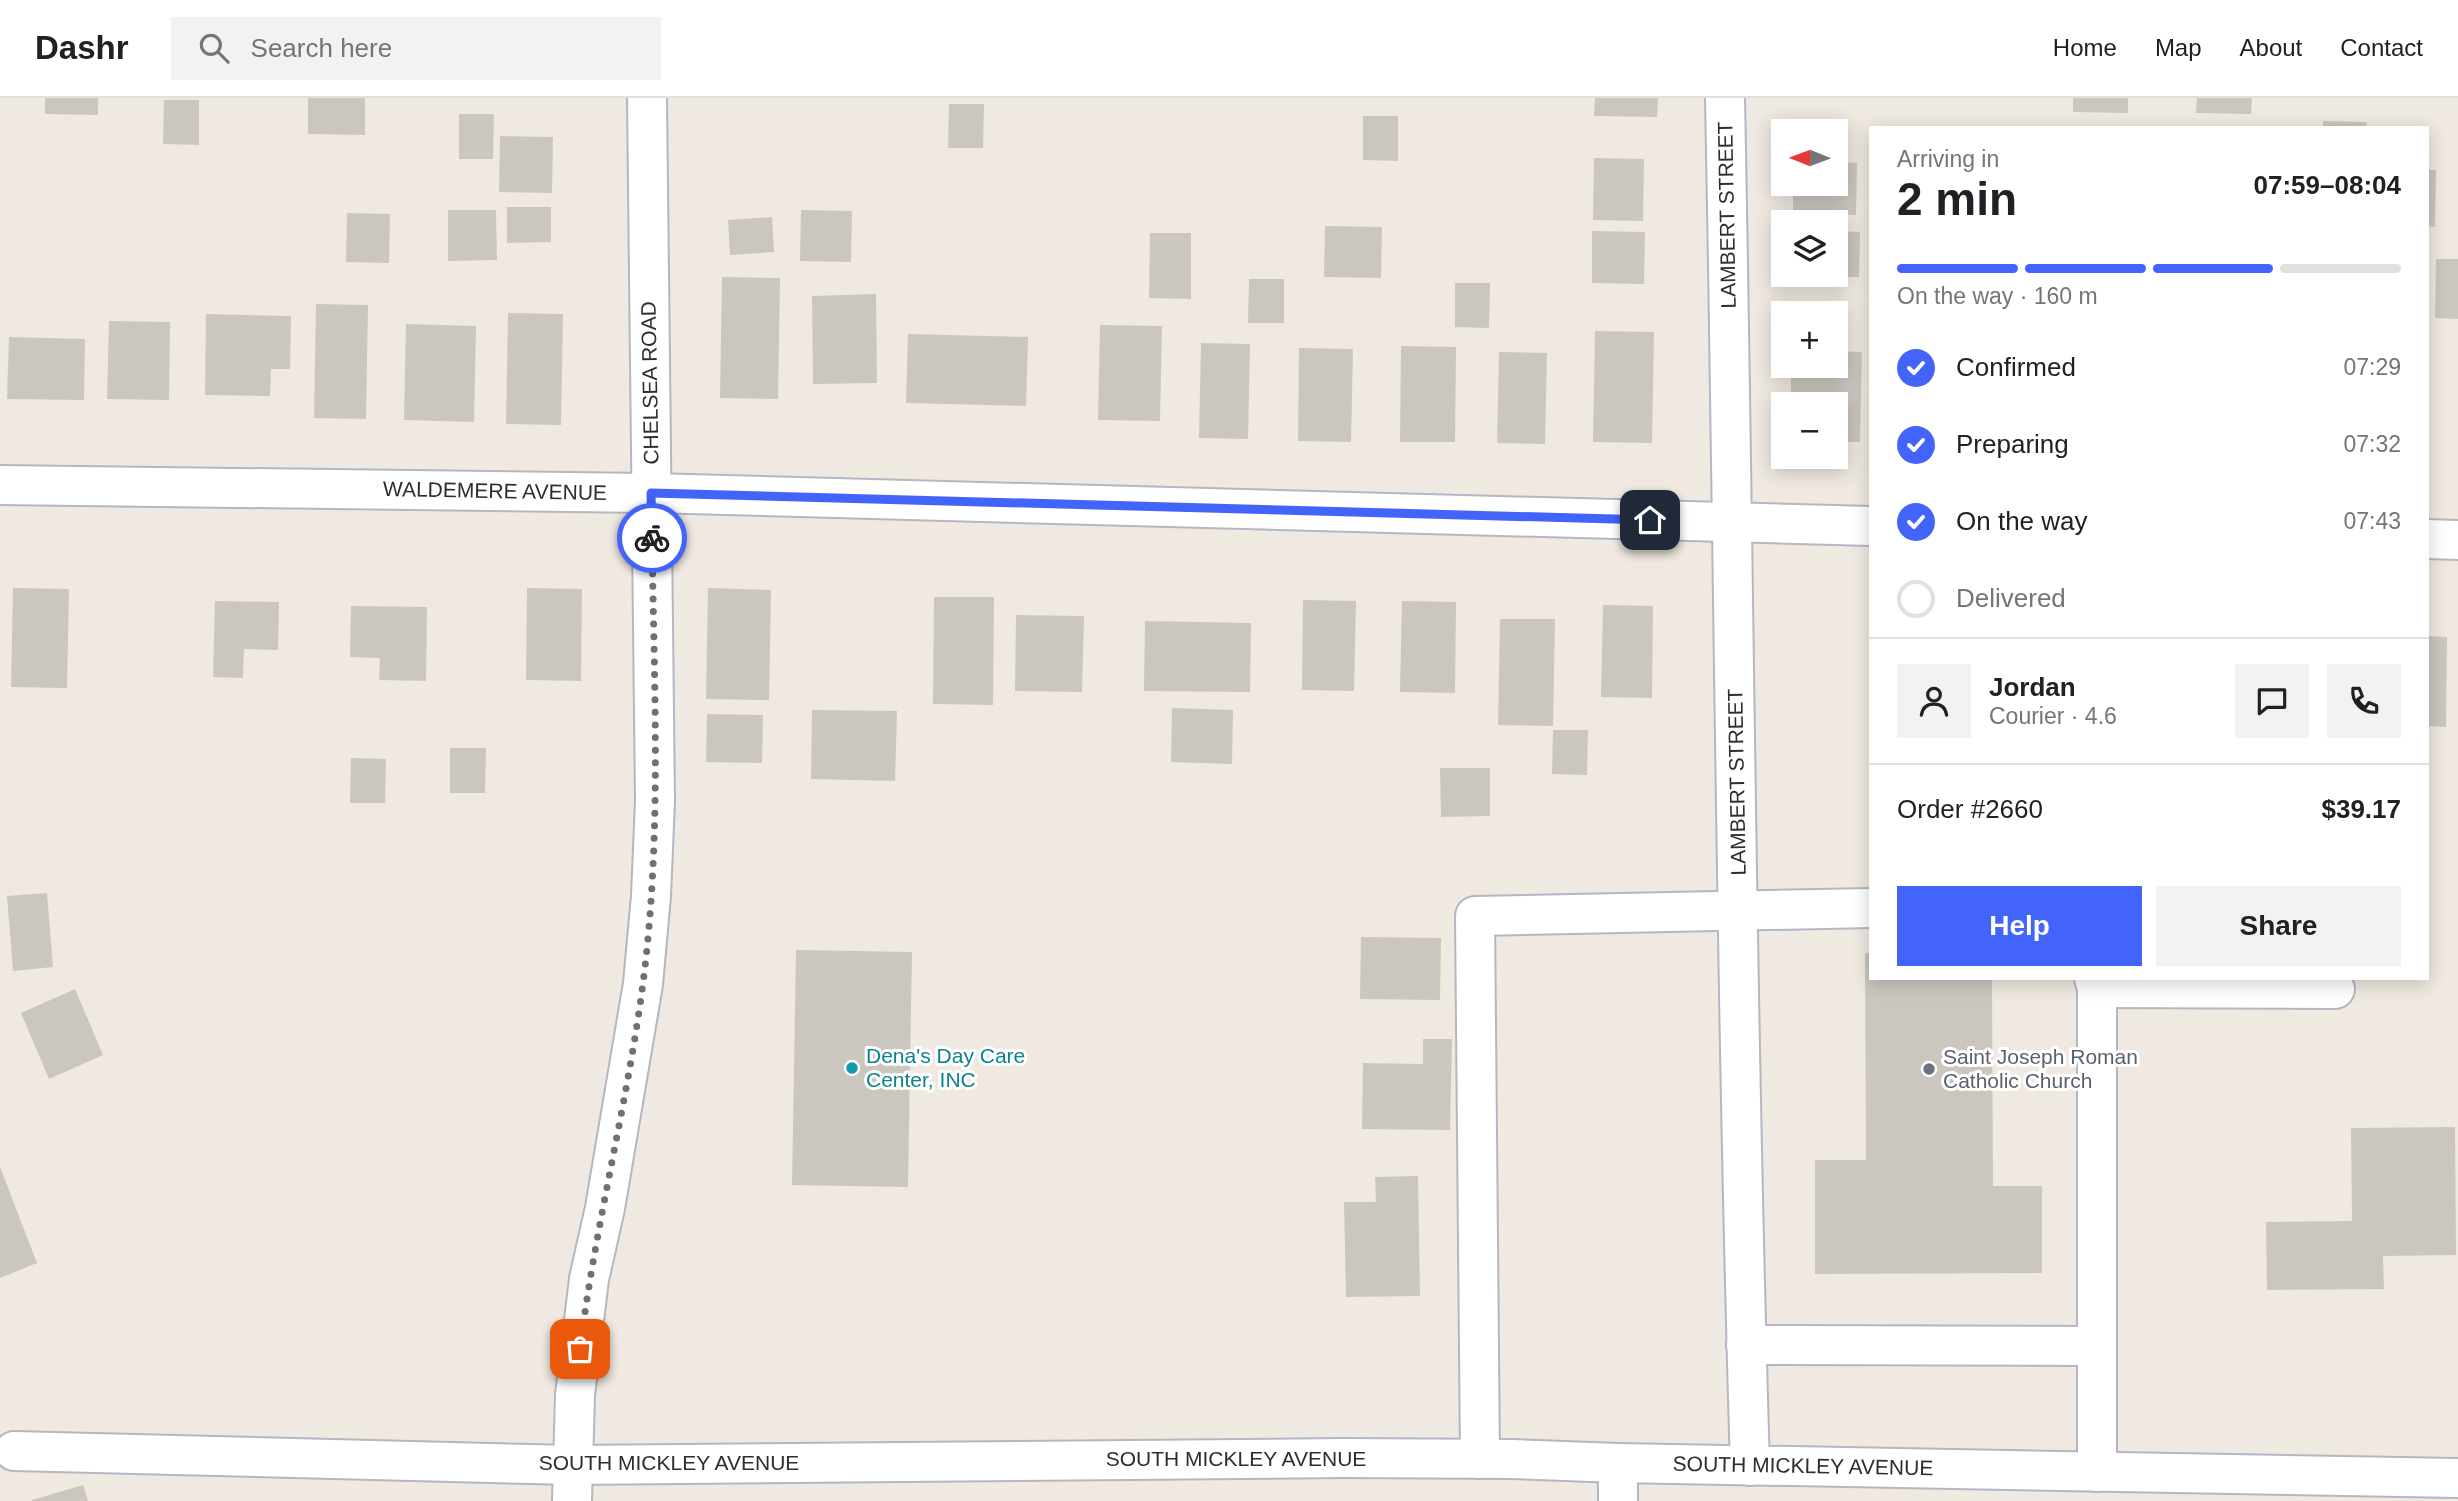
<!DOCTYPE html>
<meta charset="utf-8">
<style>
:root{--surface:#fff;--page:#f2f2f2;--text:#202124;--muted:#757577;--line:#e0e0e0;--accent:#4264fb}
body{margin:0;font-family:Helvetica,sans-serif;background:var(--page);color:var(--text);height:100vh;display:flex;flex-direction:column;font-size:26px;white-space:nowrap}
*{box-sizing:border-box;margin:0}
p{font-size:23px;color:var(--muted)}
.icon{flex:none;width:38px;height:38px;fill:none;stroke:currentColor;stroke-width:2;stroke-linecap:round;stroke-linejoin:round}
.map{position:relative;flex:1;overflow:hidden}
.panel{position:absolute;left:1869px;top:28px;width:560px;height:854px;display:flex;flex-direction:column;background:var(--surface);border-radius:0px;box-shadow:0 4px 18px #0003}
.panel>*{flex:none}
.needle{width:46px;rotate:271deg}
.controls{position:absolute;left:1771px;top:21px;display:grid;gap:14px}
.controls a{display:grid;place-items:center;width:77px;height:77px;border-radius:0px;background:var(--surface);box-shadow:0 4px 18px #0003;font-size:35px}
.pin{position:absolute;display:grid;place-items:center;width:60px;height:60px;color:#fff;margin:-30px;border-radius:14px;box-shadow:0 4px 10px #0006}
.courier{position:absolute;display:grid;place-items:center;width:70px;height:70px;margin:-35px;border:5px solid #4264fb;border-radius:50%;background:#fff;color:#222;box-shadow:0 2px 9px #0007}
.head em{font-style:normal;font-weight:800}
.head div{display:flex;flex-direction:column-reverse}
.head{display:flex;align-items:center;justify-content:space-between;height:119px;padding:0 28px}
h1{font-size:46px;font-weight:800;line-height:52px}
.bar{display:grid;grid-template-columns:repeat(4,1fr);gap:10px 7px;align-content:center;height:84px;padding:0 28px}
.bar i{height:9px;border-radius:5px;background:var(--line)}
.bar .current{background:var(--accent)}
.bar p{grid-column:span 4}
.line{display:flex;align-items:center;gap:18px;padding:0 28px;border-top:2px solid var(--line)}
.line div{flex:1}
.round{display:grid;place-items:center;flex:none;width:74px;height:74px;border-radius:0px;background:var(--page)}
ol{padding:0 28px;list-style:none}
li{display:flex;align-items:center;gap:21px;height:77px}
li p{margin-inline-start:auto}
li .icon{padding:7px;border-radius:50%;background:var(--accent);color:#fff;stroke-width:4}
li:last-child{color:var(--muted)}
li i{width:38px;height:38px;border:4px solid var(--line);border-radius:50%}
.action{display:flex;gap:14px;margin-top:auto;padding:14px 28px}
.action a{flex:1;height:80px;border-radius:0px;background:var(--accent);color:#fff;font-size:28px;font-weight:800;line-height:80px;text-align:center}
.action a+a{background:var(--page);color:var(--text)}
header{display:flex;align-items:center;gap:42px;box-sizing:border-box;height:98px;padding:0 35px;background:var(--surface);border-bottom:2px solid var(--line)}
header strong{font-size:33px}
nav{display:flex;gap:38px;margin-inline-start:auto;font-size:24px}
.search{width:490px;height:63px;background:var(--page);display:flex;align-items:center;gap:18px;box-sizing:border-box;padding:0 24px;border-radius:0px;color:var(--muted);font-size:26px}
.map>svg:first-child{display:block}
</style>
<header>
<strong>Dashr</strong>
<div class="search"><svg class="icon" aria-label="search" viewBox="0 0 24 24"><circle cx="10" cy="10" r="6"/><path d="M15 15l6 6"/></svg>Search here</div>
<nav><a>Home</a><a>Map</a><a>About</a><a>Contact</a></nav>
</header>
<div class="map">
<svg width="2458" height="1403" viewBox="0 0 2458 1403">
<rect width="100%" height="100%" fill="#efe9e1"/>
<g fill="#cbc7bf">
<polygon points="45,0 98,0 98,17 45,16"/>
<polygon points="308,0 365,0 365,37 308,36"/>
<polygon points="1595,0 1658,0 1657,19 1594,18"/>
<polygon points="2073,0 2128,0 2128,15 2073,14"/>
<polygon points="2197,0 2252,0 2251,16 2196,15"/>
<polygon points="164,2 199,2 199,47 163,46"/>
<polygon points="949,6 984,6 983,50 948,50"/>
<polygon points="459,16 494,16 493,61 459,61"/>
<polygon points="1363,18 1398,18 1398,63 1363,62"/>
<polygon points="2323,23 2367,24 2366,30 2323,30"/>
<polygon points="500,38 553,39 552,95 499,94"/>
<polygon points="1594,60 1644,61 1643,123 1593,122"/>
<polygon points="1836,64 1857,65 1856,117 1793,116 1793,86 1836,86"/>
<polygon points="2427,72 2436,72 2435,129 2427,128"/>
<polygon points="507,109 551,109 551,144 507,145"/>
<polygon points="448,112 496,112 497,162 448,163"/>
<polygon points="801,112 852,113 851,164 800,163"/>
<polygon points="347,115 390,116 389,165 346,164"/>
<polygon points="772,119 774,154 730,157 728,122"/>
<polygon points="1325,128 1382,129 1381,180 1324,179"/>
<polygon points="1592,133 1645,134 1644,186 1592,185"/>
<polygon points="1836,133 1860,134 1859,179 1836,179"/>
<polygon points="1150,135 1191,135 1191,201 1149,200"/>
<polygon points="2436,161 2458,161 2458,221 2435,220"/>
<polygon points="722,179 780,180 778,301 720,300"/>
<polygon points="1249,181 1284,181 1284,225 1248,225"/>
<polygon points="1455,185 1490,185 1489,230 1455,229"/>
<polygon points="876,196 877,285 813,286 812,198"/>
<polygon points="316,206 368,207 366,321 314,320"/>
<polygon points="508,215 563,216 561,327 506,326"/>
<polygon points="206,216 291,218 290,271 271,271 270,298 205,297"/>
<polygon points="109,223 170,224 169,302 107,301"/>
<polygon points="406,226 476,228 474,324 404,322"/>
<polygon points="1100,227 1162,228 1160,323 1098,322"/>
<polygon points="1595,233 1654,234 1652,345 1593,344"/>
<polygon points="908,236 1028,239 1026,308 906,305"/>
<polygon points="9,239 85,241 84,302 7,301"/>
<polygon points="1201,245 1250,246 1248,341 1199,340"/>
<polygon points="1401,248 1456,249 1455,344 1400,344"/>
<polygon points="1299,250 1353,251 1351,344 1298,343"/>
<polygon points="1836,253 1862,254 1860,344 1836,344 1836,306 1791,306 1791,268 1836,268"/>
<polygon points="1499,254 1547,255 1545,346 1497,345"/>
<polygon points="13,490 69,491 67,590 11,589"/>
<polygon points="527,490 582,491 581,583 526,582"/>
<polygon points="708,490 771,492 769,602 706,601"/>
<polygon points="934,499 994,499 993,607 933,606"/>
<polygon points="1303,502 1356,503 1354,593 1302,592"/>
<polygon points="215,503 279,504 278,552 244,551 243,580 213,579"/>
<polygon points="1402,503 1456,504 1455,595 1400,594"/>
<polygon points="1603,507 1653,508 1652,600 1601,599"/>
<polygon points="351,508 427,509 426,583 379,582 380,560 350,559"/>
<polygon points="1016,517 1084,518 1082,594 1015,593"/>
<polygon points="1500,521 1555,521 1553,628 1498,627"/>
<polygon points="1145,523 1251,525 1250,594 1144,593"/>
<polygon points="2427,538 2447,539 2446,629 2427,628"/>
<polygon points="1172,610 1233,612 1232,666 1171,664"/>
<polygon points="812,612 897,613 895,683 811,681"/>
<polygon points="707,616 763,617 762,665 706,664"/>
<polygon points="1553,632 1588,632 1587,677 1552,676"/>
<polygon points="450,650 486,650 485,695 450,695"/>
<polygon points="351,660 386,661 385,705 350,705"/>
<polygon points="1440,670 1490,670 1490,718 1441,719"/>
<polygon points="47,795 53,869 13,873 7,798"/>
<polygon points="1361,839 1441,840 1440,902 1360,901"/>
<polygon points="796,852 912,854 908,1089 792,1087"/>
<polygon points="1865,855 1871,855 1871,880 1992,880 1993,1088 2042,1088 2042,1175 1815,1176 1815,1062 1866,1062"/>
<polygon points="75,891 103,957 49,981 21,915"/>
<polygon points="1423,941 1452,941 1450,1032 1362,1031 1363,965 1423,966"/>
<polygon points="2455,1029 2456,1157 2383,1158 2384,1191 2267,1192 2266,1124 2352,1123 2351,1030"/>
<polygon points="0,1069 37,1165 0,1180"/>
<polygon points="1418,1078 1420,1198 1346,1199 1344,1104 1376,1104 1375,1079"/>
<polygon points="83,1387 88,1403 32,1403 32,1402"/>
</g>
<g fill="none" stroke-linecap="round" stroke-linejoin="round">
<g stroke="#b4b7c1" stroke-width="42">
<g id="minor">
<path d="M1725,0c9,456 11,912 25,1368"/>
<polyline points="0,387 651,395 1871,428"/>
<polyline points="2427,441 2458,442"/>
<polyline points="2094,880 2097,890 2097,1374"/>
<polyline points="2097,890 2335,891"/>
<polyline points="1746,1247 2097,1248"/>
<polyline points="14,1353 572,1367 1344,1360 1512,1361 1618,1365 2458,1380"/>
<polyline points="1480,1361 1475,818 1871,810"/>
<polyline points="1618,1365 1618,1403"/>
<polyline points="572,1403 575,1297 589,1181 605,1110 643,886 651,798 655,703 647,0"/>
</g>
</g>
<use href="#minor" stroke="#fff" stroke-width="38"/>
</g>
<g fill="none" stroke-linecap="round" stroke-linejoin="round">
<path stroke="#726f6d" stroke-width="7" stroke-dasharray="0 12.6" d="M580,1251c15,-123 47,-243 63,-366 19,-147 11,-297 9,-445"/>
<polyline stroke="#4264fb" stroke-width="9" points="652,440 651,395 1650,422"/>
</g>
<circle fill="#0f9aa8" stroke="#fff" stroke-width="2.5" cx="852" cy="970" r="7"/>
<circle fill="#6b7280" stroke="#fff" stroke-width="2.5" cx="1929" cy="971" r="7"/>
<g text-anchor="middle" stroke-width="6" stroke-linejoin="round" paint-order="stroke">
<g font-size="21" fill="#2e2e2e" stroke="#fff">
<text transform="translate(1727 117) rotate(-91)" y="7">LAMBERT STREET</text>
<text transform="translate(650 285) rotate(-91)" y="7">CHELSEA ROAD</text>
<text transform="translate(495 393) rotate(1)" y="7">WALDEMERE AVENUE</text>
<text transform="translate(1737 684) rotate(-91)" y="7">LAMBERT STREET</text>
<text x="1236" y="1368">SOUTH MICKLEY AVENUE</text>
<text x="669" y="1372">SOUTH MICKLEY AVENUE</text>
<text transform="translate(1803 1368) rotate(1)" y="7">SOUTH MICKLEY AVENUE</text>
</g>
<g font-size="21" fill="#0d838f" stroke="#fff" text-anchor="start">
<text x="866" y="965">Dena's Day Care<tspan x="866" dy="24">Center, INC</tspan></text>
</g>
<g font-size="21" fill="#5b616d" stroke="#fff" text-anchor="start">
<text x="1943" y="966">Saint Joseph Roman<tspan x="1943" dy="24">Catholic Church</tspan></text>
</g>
</g>
</svg>
<div class="controls">
<a><svg class="needle" viewBox="-14 -14 28 28"><path d="M0-13l5 13h-10z" fill="#e53935"/><path d="M0 13l5-13h-10z" fill="#757577"/></svg></a>
<a><svg class="icon" aria-label="layers" viewBox="0 0 24 24"><path d="M12 4l9 5-9 5-9-5zM3 14l9 5 9-5"/></svg></a>
<a>+</a>
<a>−</a>
</div>
<div class="pin" style="left:580px;top:1251px;background:#ea580c"><svg class="icon" aria-label="bag" viewBox="0 0 24 24"><path d="M5 8h14l-1 12H6zM9 8a3 3 0 0 1 6 0"/></svg></div>
<div class="pin" style="left:1650px;top:422px;background:#1f2937"><svg class="icon" aria-label="home" viewBox="0 0 24 24"><path d="M3 11l9-7 9 7M6 9v11h12V9"/></svg></div>
<div class="courier" style="left:652px;top:440px"><svg class="icon" aria-label="bike" viewBox="0 0 24 24"><circle cx="6" cy="16" r="4"/><circle cx="18" cy="16" r="4"/><path d="M6 16l4-8h5l3 8M10 8l3 8H6M13 5h3"/></svg></div>
<section class="panel">
<div class="head"><div><h1>2 min</h1><p>Arriving in</p></div><em>07:59–08:04</em></div>
<div class="bar"><i class="current"></i><i class="current"></i><i class="current"></i><i></i><p>On the way · 160 m</p></div>
<ol>
<li><svg class="icon" aria-label="check" viewBox="0 0 24 24"><path d="M5 12l5 5 9-10"/></svg>Confirmed<p>07:29</p></li>
<li><svg class="icon" aria-label="check" viewBox="0 0 24 24"><path d="M5 12l5 5 9-10"/></svg>Preparing<p>07:32</p></li>
<li><svg class="icon" aria-label="check" viewBox="0 0 24 24"><path d="M5 12l5 5 9-10"/></svg>On the way<p>07:43</p></li>
<li><i></i>Delivered</li>
</ol>
<div class="line" style="height:126px"><a class="round"><svg class="icon" aria-label="person" viewBox="0 0 24 24"><circle cx="12" cy="8" r="4"/><path d="M4 21q1-7 8-7t8 7"/></svg></a><div><b>Jordan</b><p>Courier · 4.6</p></div><a class="round"><svg class="icon" aria-label="chat" viewBox="0 0 24 24"><path d="M4 5h16v11H9l-5 4z"/></svg></a><a class="round"><svg class="icon" aria-label="phone" viewBox="0 0 24 24"><path d="M5 4h4l2 5-3 2q2 4 5 5l2-3 5 2v4C11 20 4 13 5 4z"/></svg></a></div>
<div class="line" style="height:91px"><div>Order #2660</div><b>$39.17</b></div>
<div class="action"><a>Help</a><a>Share</a></div>
</section>
</div>
